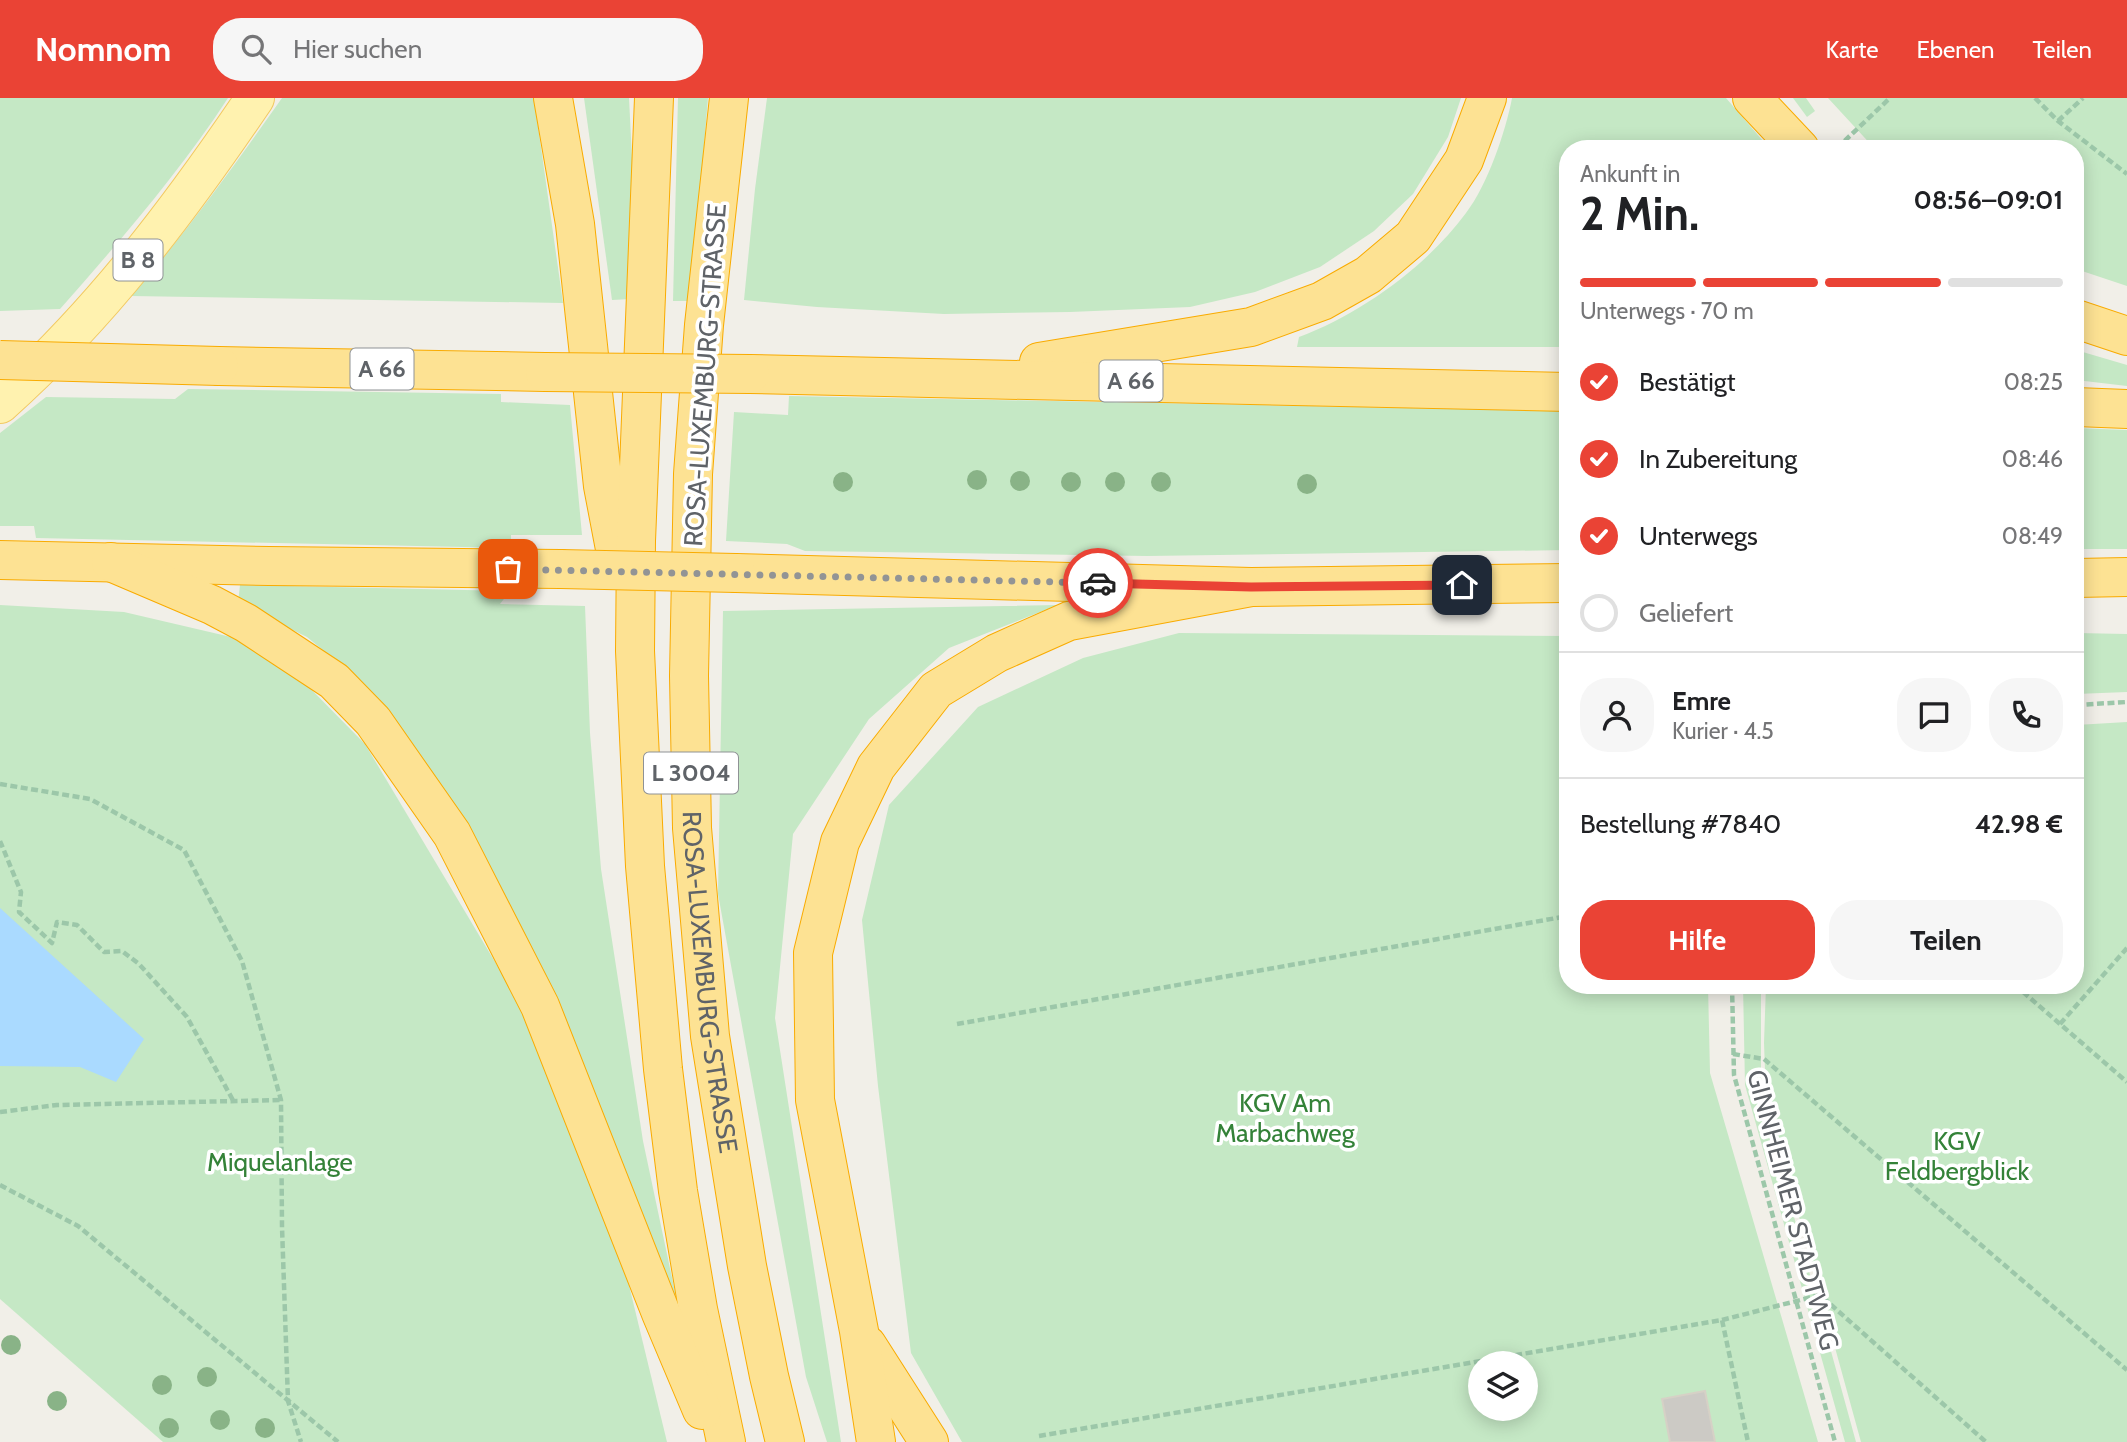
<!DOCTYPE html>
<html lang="de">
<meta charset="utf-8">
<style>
:root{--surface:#fff;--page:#f6f6f6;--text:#202124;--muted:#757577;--line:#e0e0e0;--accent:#ea4335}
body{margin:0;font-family:Cabin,sans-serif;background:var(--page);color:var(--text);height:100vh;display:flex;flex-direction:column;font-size:26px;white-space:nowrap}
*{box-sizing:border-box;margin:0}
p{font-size:23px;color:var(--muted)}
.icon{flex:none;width:38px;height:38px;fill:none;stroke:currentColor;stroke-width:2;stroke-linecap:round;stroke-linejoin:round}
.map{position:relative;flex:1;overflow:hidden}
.details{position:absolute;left:1559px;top:42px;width:525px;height:854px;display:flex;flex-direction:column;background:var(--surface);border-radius:28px;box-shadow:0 4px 18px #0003}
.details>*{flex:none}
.tools{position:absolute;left:1468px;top:1253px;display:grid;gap:14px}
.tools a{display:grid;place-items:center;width:70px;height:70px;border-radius:50%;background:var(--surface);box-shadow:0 4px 18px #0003;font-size:35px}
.pin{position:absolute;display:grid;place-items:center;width:60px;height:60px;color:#fff;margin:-30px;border-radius:14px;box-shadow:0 4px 10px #0006}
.courier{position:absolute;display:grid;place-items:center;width:70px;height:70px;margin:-35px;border:5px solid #ea4335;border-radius:50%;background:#fff;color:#222;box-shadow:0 2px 9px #0007}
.head em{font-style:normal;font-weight:700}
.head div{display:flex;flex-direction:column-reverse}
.head{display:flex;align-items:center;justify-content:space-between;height:119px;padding:0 21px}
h1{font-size:46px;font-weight:700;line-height:52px}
.bar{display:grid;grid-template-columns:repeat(4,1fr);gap:10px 7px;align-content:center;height:84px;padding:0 21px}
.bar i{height:9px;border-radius:5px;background:var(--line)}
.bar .selected{background:var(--accent)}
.bar p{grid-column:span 4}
.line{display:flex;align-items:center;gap:18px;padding:0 21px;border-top:2px solid var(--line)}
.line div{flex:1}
.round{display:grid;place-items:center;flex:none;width:74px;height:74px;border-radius:28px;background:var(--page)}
ol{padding:0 21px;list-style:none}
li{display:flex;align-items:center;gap:21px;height:77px}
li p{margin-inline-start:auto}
li .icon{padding:7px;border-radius:50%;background:var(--accent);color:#fff;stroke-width:4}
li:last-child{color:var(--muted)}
li i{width:38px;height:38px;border:4px solid var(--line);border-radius:50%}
.action{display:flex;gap:14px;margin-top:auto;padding:14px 21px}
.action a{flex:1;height:80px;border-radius:28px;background:var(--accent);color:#fff;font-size:28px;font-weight:700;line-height:80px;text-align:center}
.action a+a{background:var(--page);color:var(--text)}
header{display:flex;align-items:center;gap:42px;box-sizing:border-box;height:98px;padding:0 35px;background:var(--accent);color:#fff}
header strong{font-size:33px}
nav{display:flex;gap:38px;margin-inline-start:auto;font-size:24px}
.search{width:490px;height:63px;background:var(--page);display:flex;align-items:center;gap:18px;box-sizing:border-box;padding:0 24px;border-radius:28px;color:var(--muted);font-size:26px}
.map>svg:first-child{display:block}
</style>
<header>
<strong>Nomnom</strong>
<div class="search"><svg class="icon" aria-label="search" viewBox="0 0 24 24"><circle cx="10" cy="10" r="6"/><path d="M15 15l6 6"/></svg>Hier suchen</div>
<nav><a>Karte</a><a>Ebenen</a><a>Teilen</a></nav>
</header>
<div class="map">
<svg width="2127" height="1344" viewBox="0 0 2127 1344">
<rect width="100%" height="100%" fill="#f1efe8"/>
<g fill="#c5e8c5" fill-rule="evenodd">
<path d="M0,0h228c-49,75 -109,144 -168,211l-60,2z"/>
<path d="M282,0h252l29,205 -432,-7c55,-63 103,-130 151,-198z"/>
<polygon points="584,0 629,0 633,80 630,201 612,202"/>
<polygon points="678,0 708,0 691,203 673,203"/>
<polygon points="767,0 1461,0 1448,39 1413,96 1374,133 1320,169 1255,194 1190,209 1070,214 944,216 817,209 744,202 755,91"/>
<path d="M1512,0h214l44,51h-202v198h-271l2,-10c62,-23 128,-71 167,-124 21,-27 40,-82 46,-115z"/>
<polygon points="1793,0 1806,0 1815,13 1807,19"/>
<polygon points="1828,0 2127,0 2127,188 2076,171 2076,51 1875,51"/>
<polygon points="2076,252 2127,267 2127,288 2076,282"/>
<polygon points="188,291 501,296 501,304 570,307 582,437 511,437 511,450 36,440 34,428 0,428 0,335 46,299 175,301"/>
<polygon points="789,298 1568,313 1568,452 1147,458 805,453 787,446 726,443 734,314 788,317"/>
<polygon points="2076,330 2127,332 2127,451 2076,451"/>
<polygon points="240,487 510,493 500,506 585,508 590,635 601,771 643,1043 678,1208 577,974 353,577 307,539 238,505"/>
<polygon points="0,507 124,514 231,539 296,576 365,646 516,899 627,1179 667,1344 163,1344 0,1201"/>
<polygon points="1058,507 949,550 869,621 793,736 775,920 841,1344 827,1344 806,1279 718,796 723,513"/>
<path d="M1179,535l389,3v349h140l2,88 108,369h-856l-51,-89 -33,-267 -16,-166 27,-115 89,-98 105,-49zM1480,1265h46v46h-46z"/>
<polygon points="2076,535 2127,536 2127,594 2076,596"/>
<polygon points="2127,624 2127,1344 1861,1344 1766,999 1764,945 1766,887 2076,887 2076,627"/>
<polygon points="1743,887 1761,887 1761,999 1856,1344 1845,1344 1745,987"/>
</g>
<polygon fill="#aadaff" points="0,810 144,941 116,984 80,969 0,968"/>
<polygon fill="#cccac5" stroke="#d6d1c6" stroke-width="2" points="1705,1293 1715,1344 1670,1344 1662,1301"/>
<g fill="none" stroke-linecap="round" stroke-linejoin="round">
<g stroke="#f2c960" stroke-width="40">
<path id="primary" d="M0,306c100,-89 180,-195 255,-306"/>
</g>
<g stroke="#f9ab00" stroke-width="40">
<g id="highway">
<polyline points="553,0 575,126 603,388 619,472"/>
<polyline points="654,0 636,443 635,553 645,768 663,971 678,1093 698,1211 726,1344"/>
<path id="s1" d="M729,0l-25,227 -11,149 -4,202 3,152 18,208 37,230 22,110 16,66"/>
<polyline points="1752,0 1800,51"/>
<polyline points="2076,221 2127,238"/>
<polyline points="1039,264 1251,229 1322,203 1368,177 1413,139 1464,62 1487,0"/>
<polyline points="219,268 545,274"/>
<polyline points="750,276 1568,294"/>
<polyline points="2076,309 2127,311"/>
<polyline points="0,462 269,468 561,471"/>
<polyline points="111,464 212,507 246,525 334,583 373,623 452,736 540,908 661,1215 702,1312"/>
<polyline points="736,475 1251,489 1568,485"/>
<polyline points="2076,480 2127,479"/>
<polyline points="867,1247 929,1344"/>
<polyline points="876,1344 859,1233 815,1002 813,855 840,744 876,669 936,592 997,555 1069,523 1251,489"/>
</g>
</g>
<g stroke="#9cc7a9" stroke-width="4.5" stroke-dasharray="7 3.5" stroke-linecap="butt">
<polyline points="2035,0 2058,23 2127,76"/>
<polyline points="2058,23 2083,0"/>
<polyline points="1837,50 1890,0"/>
<polyline points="2076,607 2127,604"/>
<polyline points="0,686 90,701 184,752 242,863 281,1002 282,1129 288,1303 301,1344"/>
<polyline points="0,743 21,794 19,814 52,845 57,824 77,827 104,854 122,853 139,866 187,919 234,1004"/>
<polyline points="1732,887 1734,977 1835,1344"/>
<polyline points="2015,887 2127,984"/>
<polyline points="957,926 1568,818"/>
<polyline points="2060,926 2127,850"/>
<polyline points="1733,956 1764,961 2127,1272"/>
<polyline points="0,1014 57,1007 281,1002"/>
<polyline points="0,1087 78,1128 338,1344"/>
<polyline points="1722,1222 1820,1197 1986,1344"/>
<polyline points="1039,1338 1722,1222 1748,1344"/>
</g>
<use href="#primary" stroke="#fff2af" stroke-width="38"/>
<use href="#highway" stroke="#fde293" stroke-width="38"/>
<g stroke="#f9ab00" stroke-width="40" stroke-linecap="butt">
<g id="highway-bridge">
<polyline points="0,262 219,268"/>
<polyline points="545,274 750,276"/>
<polyline points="561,471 736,475"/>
</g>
</g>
<use href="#highway-bridge" stroke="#fde293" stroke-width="38"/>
</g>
<g fill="#89b387">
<circle cx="977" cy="382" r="10"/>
<circle cx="1020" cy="383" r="10"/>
<circle cx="843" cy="384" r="10"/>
<circle cx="1071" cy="384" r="10"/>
<circle cx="1115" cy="384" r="10"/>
<circle cx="1161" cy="384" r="10"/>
<circle cx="1307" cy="386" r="10"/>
<circle cx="11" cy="1247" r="10"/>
<circle cx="207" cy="1279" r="10"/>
<circle cx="162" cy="1287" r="10"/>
<circle cx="57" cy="1303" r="10"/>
<circle cx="220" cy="1322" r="10"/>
<circle cx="169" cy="1330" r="10"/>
<circle cx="265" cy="1330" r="10"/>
</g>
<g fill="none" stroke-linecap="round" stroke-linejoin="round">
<polyline stroke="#929495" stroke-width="7" stroke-dasharray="0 12.6" points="508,471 1098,485"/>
<polyline stroke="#ea4335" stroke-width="9" points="1098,485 1251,489 1462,487"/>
</g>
<g text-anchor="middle" stroke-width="7" stroke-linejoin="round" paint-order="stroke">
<g fill="#fff" stroke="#8f9295" stroke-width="2">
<rect x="113.5" y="141.5" width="49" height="41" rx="5"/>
<rect x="350.5" y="250.5" width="63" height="41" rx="5"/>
<rect x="1099.5" y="262.5" width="63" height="41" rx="5"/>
<rect x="644" y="654.5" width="94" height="41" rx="5"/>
</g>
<g font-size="24" font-weight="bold" fill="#5f6368">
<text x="138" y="170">B 8</text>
<text x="382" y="279">A 66</text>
<text x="1131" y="291">A 66</text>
<text x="691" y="683">L 3004</text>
</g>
<g font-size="26" fill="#5f6368" stroke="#fff">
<text transform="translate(705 277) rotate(-86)" y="9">ROSA-LUXEMBURG-STRASSE</text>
<text dy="9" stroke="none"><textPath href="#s1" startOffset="887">ROSA-LUXEMBURG-STRASSE</textPath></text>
<text transform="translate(1793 1112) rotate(75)" y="9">GINNHEIMER STADTWEG</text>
</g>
<g font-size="26" fill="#348238" stroke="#fff">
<text x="1285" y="1014">KGV Am<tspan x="1285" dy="30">Marbachweg</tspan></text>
<text x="1957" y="1052">KGV<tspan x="1957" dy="30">Feldbergblick</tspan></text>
<text x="280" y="1073">Miquelanlage</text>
</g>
</g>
</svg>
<div class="tools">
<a><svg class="icon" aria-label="layers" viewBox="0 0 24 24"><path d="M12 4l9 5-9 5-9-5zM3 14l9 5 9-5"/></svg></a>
</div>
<div class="pin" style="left:508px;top:471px;background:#ea580c"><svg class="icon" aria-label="bag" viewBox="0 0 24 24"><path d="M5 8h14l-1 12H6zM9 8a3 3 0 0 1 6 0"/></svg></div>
<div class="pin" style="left:1462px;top:487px;background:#1f2937"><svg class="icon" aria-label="home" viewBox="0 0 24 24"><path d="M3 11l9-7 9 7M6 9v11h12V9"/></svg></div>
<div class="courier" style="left:1098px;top:485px"><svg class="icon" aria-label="car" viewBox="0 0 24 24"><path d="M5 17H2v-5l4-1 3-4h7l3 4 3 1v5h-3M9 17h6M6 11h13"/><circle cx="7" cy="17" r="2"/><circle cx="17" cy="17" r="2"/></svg></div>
<section class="details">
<div class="head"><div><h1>2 Min.</h1><p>Ankunft in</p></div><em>08:56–09:01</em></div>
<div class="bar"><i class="selected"></i><i class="selected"></i><i class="selected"></i><i></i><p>Unterwegs · 70 m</p></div>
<ol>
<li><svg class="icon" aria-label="check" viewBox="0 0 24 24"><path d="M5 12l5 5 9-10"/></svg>Bestätigt<p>08:25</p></li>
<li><svg class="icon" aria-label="check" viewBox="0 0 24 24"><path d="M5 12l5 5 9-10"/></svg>In Zubereitung<p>08:46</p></li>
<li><svg class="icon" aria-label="check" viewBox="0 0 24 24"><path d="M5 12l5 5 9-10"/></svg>Unterwegs<p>08:49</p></li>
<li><i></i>Geliefert</li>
</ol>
<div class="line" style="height:126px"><a class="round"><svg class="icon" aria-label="person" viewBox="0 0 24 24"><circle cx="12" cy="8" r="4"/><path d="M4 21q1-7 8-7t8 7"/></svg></a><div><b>Emre</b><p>Kurier · 4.5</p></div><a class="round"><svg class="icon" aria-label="chat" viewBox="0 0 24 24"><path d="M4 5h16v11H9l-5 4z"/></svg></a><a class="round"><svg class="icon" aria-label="phone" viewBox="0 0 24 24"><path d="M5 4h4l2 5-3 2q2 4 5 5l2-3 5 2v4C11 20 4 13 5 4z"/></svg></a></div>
<div class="line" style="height:91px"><div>Bestellung #7840</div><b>42.98 €</b></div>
<div class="action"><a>Hilfe</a><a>Teilen</a></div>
</section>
</div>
